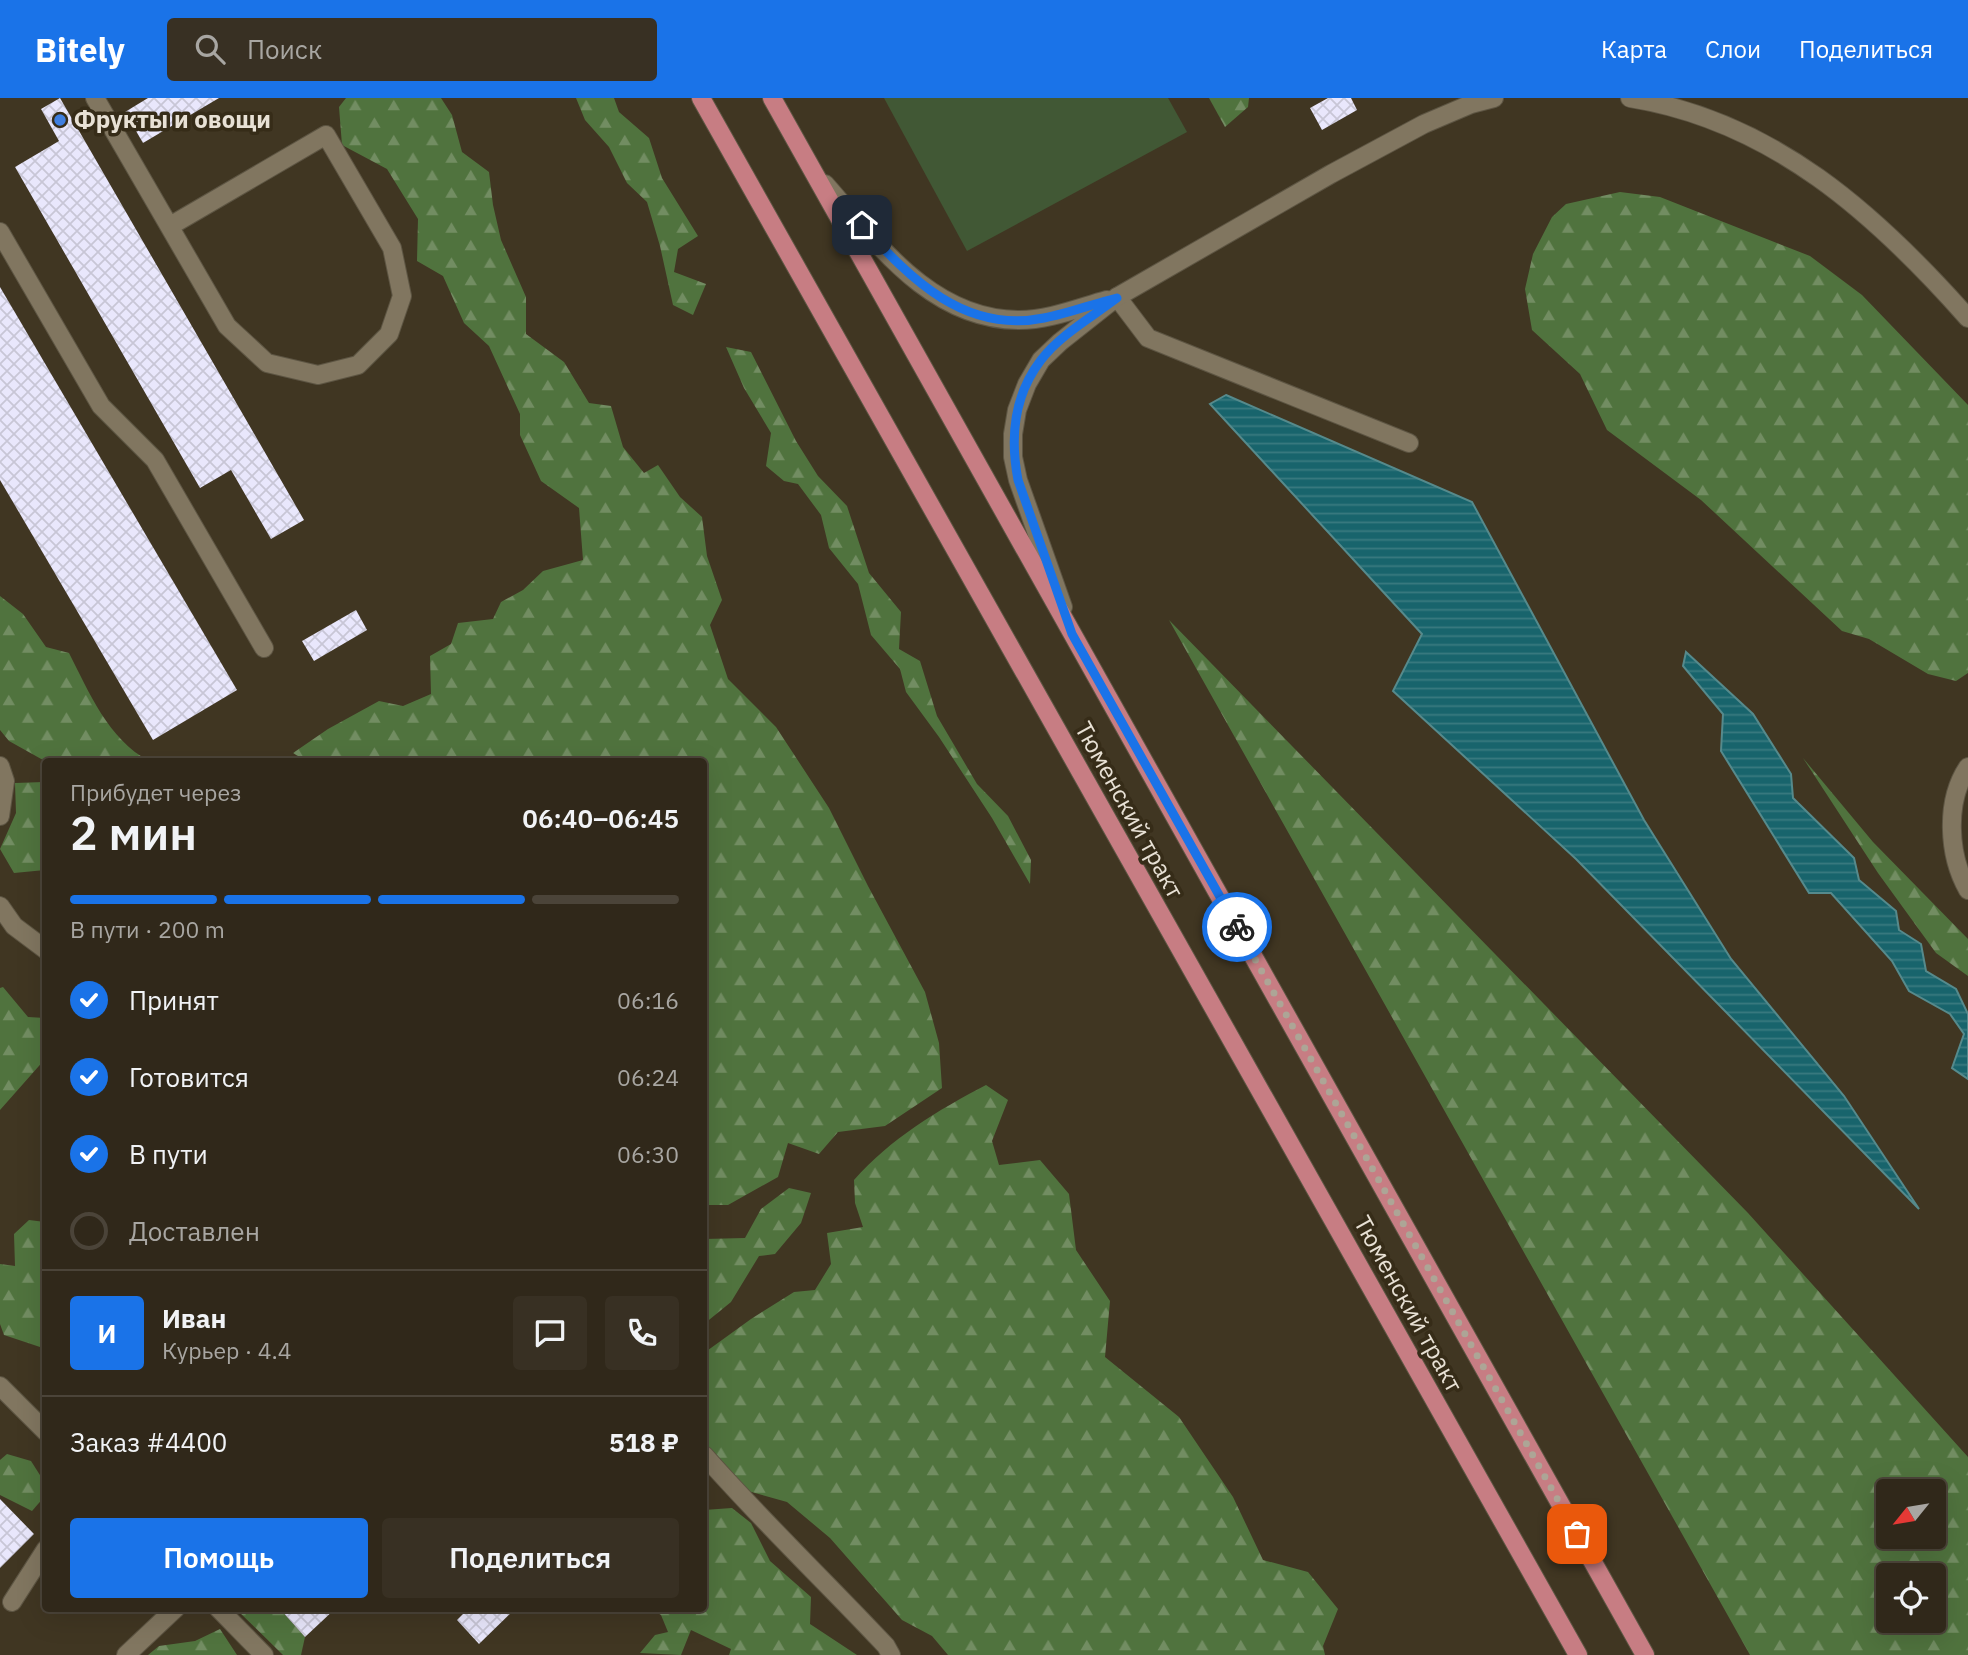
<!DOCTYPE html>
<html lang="ru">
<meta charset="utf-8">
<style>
:root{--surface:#30281a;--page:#383023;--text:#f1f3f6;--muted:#a8a6a2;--line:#4b4439;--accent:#1a73e8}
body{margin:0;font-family:"IBM Plex Sans",sans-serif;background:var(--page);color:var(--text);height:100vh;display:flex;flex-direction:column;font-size:26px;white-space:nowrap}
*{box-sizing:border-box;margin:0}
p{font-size:23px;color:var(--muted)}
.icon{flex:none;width:38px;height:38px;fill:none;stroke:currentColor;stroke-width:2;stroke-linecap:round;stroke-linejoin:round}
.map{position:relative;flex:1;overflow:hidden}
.details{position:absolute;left:42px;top:660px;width:665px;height:854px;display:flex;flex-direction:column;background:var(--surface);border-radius:7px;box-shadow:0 7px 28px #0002,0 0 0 2px var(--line)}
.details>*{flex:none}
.needle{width:46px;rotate:240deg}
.tools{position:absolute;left:1876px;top:1381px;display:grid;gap:14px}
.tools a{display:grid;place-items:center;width:70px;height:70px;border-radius:7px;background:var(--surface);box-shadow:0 7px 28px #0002,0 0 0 2px var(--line);font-size:35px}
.pin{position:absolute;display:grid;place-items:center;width:60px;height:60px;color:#fff;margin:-30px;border-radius:14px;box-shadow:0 4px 10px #0006}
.courier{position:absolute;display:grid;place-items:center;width:70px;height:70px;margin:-35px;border:5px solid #1a73e8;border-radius:50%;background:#fff;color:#222;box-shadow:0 2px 9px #0007}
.overview em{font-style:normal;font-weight:600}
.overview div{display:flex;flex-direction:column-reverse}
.overview{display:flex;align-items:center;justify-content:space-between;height:119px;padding:0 28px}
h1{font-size:46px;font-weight:600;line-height:52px}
.bar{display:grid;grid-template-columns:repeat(4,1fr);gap:10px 7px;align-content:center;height:84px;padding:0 28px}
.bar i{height:9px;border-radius:5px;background:var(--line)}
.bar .current{background:var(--accent)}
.bar p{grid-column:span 4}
.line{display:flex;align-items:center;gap:18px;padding:0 28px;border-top:2px solid var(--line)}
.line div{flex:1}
.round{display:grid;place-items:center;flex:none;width:74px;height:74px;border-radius:7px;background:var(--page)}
ol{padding:0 28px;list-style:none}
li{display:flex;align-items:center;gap:21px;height:77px}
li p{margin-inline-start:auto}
li .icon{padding:7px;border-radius:50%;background:var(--accent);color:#fff;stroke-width:4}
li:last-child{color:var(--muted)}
li i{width:38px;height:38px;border:4px solid var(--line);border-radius:50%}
.action{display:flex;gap:14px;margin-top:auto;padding:14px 28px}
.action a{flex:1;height:80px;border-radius:7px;background:var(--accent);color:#fff;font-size:28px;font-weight:600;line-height:80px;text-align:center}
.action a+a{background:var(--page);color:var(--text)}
header{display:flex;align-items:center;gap:42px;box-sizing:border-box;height:98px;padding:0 35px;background:var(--accent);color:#fff}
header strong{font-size:33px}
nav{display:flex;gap:38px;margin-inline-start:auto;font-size:24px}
.search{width:490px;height:63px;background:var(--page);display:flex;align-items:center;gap:18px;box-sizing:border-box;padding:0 24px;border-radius:7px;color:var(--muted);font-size:26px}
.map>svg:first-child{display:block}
</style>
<header>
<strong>Bitely</strong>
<div class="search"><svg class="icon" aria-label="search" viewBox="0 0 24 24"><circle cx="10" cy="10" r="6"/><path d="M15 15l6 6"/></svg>Поиск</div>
<nav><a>Карта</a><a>Слои</a><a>Поделиться</a></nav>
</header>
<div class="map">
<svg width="1968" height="1557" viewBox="0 0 1968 1557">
<defs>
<pattern id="forest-firs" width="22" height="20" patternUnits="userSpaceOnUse" patternTransform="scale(1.75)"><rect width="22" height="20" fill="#50733e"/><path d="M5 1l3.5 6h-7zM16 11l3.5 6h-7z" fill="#728d62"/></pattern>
<pattern id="water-rules" width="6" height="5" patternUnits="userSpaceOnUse" patternTransform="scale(1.75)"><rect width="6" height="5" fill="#18646c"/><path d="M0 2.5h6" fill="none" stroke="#3a7a80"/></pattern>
<pattern id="building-cross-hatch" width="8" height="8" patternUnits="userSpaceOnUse" patternTransform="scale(1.75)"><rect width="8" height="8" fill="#e9e7fc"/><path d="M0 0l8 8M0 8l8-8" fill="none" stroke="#c8c6d6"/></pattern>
</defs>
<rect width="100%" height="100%" fill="#403622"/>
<polygon fill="#415835" points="884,0 1168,0 1187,34 967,153"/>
<g fill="url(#forest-firs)" fill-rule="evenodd">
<path d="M346,0h95l11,17 10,37 27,20 4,33 8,35 25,57v37l38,28 25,41 22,3 12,41 21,26 14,-8 22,32 22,20 5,39 15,44 -12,25 18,54 48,48 53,81 39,78 57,106 14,51 3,45 -57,38 -47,6 -19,22 -31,-11 -10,34 -50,28h-24v-444h-343l-1,-4c-21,6 -49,9 -67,-4l35,-24 51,-28 24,5 28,-12 -1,-38 21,-12 7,-21 35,-4 8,-17 22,-12 20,-19 40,-11 -4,-52 -38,-27 -21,-46v-21l-31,-68 -25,-23 -21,-47 -26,-15 1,-42 -31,-50 -45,-24 -3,-38z"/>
<polygon points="576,0 614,0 619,14 649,40 662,80 698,138 678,151 674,174 706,186 693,217 673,207 660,148 647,104 627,85 609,49 585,22"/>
<polygon points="1209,0 1249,0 1248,9 1225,29"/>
<polygon points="1620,94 1660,99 1810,158 1862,197 1968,307 1968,575 1956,583 1928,576 1869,541 1842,533 1701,402 1607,332 1580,276 1532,232 1525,191 1533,156 1552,119 1566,106"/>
<polygon points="726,249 751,254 796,343 818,378 847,408 869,475 901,514 899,551 920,563 937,618 977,686 1008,718 1031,762 1030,786 992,720 939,639 906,594 900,571 871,537 858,486 829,450 821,417 798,386 784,383 766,368 771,335 744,290"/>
<path d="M0,498l23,18 23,33 23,6c20,39 39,86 80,108h-103l-1,109 -31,3 -14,-24 16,-36 -1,-30 29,-1 -1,-22 -34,-19 -9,-11z"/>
<path d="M1169,522l579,593 220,244v198h-218zM1888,1393h46v45h-46zM1888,1477h46v45h-46z"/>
<polygon points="1803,660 1873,744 1968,841 1968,878 1936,855 1878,775"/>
<polygon points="3,889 28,919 45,920 46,960 0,1012 0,890"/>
<path d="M986,987l22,15 -16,41 7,24 41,-5 29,34 7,56 34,51 -5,56 74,60 54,80 30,63 45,12 30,37 -15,37 2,9h-377l-16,-19 -30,-16 -72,-82 -43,-36 -39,-11 -44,-35v-103l47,-34 43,-27 21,-2 16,-26 -4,-31 36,-6 -8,-24 -1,-23c36,-41 84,-70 132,-95z"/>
<polygon points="789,1090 811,1095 801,1125 775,1156 759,1158 731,1204 704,1226 704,1141 745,1140 761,1111"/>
<polygon points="29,1122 45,1124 45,1268 43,1250 4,1237 0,1226 0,1166 15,1168 14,1136"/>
<polygon points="7,1356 31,1363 45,1385 45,1398 32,1413 0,1397 0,1362"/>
<polygon points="732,1410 751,1425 770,1463 811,1499 810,1526 857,1557 729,1557 731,1551 691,1532 681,1557 640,1555 655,1537 668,1534 661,1517 650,1510 704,1510 704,1491 709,1486 704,1482 704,1412"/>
<polygon points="235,1510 279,1510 305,1539 301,1557 283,1557"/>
<polygon points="220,1531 237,1557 148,1557 159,1548 195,1543"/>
</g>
<g fill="url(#water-rules)" stroke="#568a8c" stroke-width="2">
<polygon points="1226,297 1472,404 1644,722 1731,861 1844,998 1919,1111 1576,761 1393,593 1422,536 1210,306"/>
<polygon points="1686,554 1753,616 1791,676 1793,700 1854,760 1859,782 1896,813 1899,832 1921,846 1926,873 1956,891 1968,916 1968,981 1952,970 1964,936 1950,916 1909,893 1892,863 1831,795 1809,795 1721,653 1723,616 1683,568"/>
</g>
<g fill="url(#building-cross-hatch)">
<polygon points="60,0 304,422 271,441 231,372 200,390 15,69 59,43 41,11"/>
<polygon points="148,0 219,0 143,45 125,14"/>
<polygon points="1328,0 1351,0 1357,12 1322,32 1310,10"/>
<polygon points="0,189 237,592 153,642 0,382"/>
<polygon points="356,512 367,532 314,563 302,543"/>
<polygon points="0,1401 34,1436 0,1470"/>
<polygon points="279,1510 336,1510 305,1539"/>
<polygon points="469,1510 516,1510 479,1546 457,1522"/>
</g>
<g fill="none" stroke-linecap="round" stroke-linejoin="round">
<g stroke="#5d5543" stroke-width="20">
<g id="service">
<polyline points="95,0 227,228 267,265 318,277 358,267 389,236 402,198 392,150 326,37 170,128"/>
<polyline points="0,134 101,308 155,362 264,550"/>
<polyline points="1117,199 1148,240 1409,345"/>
<polyline points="0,668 5,683 0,718"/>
<polyline points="0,808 14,828 46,852"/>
<path d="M704,1357c58,66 122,127 182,191l5,9"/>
<polyline points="12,1504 46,1451"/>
<polyline points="126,1557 176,1510"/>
</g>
</g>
<g stroke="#5d5543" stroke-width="20">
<g id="minor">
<path d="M1630,0c143,23 246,116 338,220"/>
<path d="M825,86c52,59 106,136 194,136 30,0 59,-12 88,-20"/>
<polyline points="1063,509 1018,382 1013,359 1013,336 1017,312 1027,286 1041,262 1060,244 1117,199 1331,76 1424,26 1471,6 1494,0"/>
<path d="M1968,669c-23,34 -20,88 0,123"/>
<polyline points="0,1288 46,1334"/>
<polyline points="218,1510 264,1557"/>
</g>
</g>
<g stroke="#5d5543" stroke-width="20">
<g id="primary">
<polyline points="701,0 1578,1557"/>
<polyline points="772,0 1645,1557"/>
</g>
</g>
<use href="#service" stroke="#817660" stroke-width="18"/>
<use href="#minor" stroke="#817660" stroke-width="18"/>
<use href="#primary" stroke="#c77d83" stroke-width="18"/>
</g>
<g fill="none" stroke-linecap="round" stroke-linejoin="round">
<polyline stroke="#ada596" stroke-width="7" stroke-dasharray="0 12.6" points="1237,829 1577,1436"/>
<path stroke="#1a73e8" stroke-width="9" d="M862,127c48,54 103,109 182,93 25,-5 49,-14 73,-20 -25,19 -57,37 -76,62 -27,35 -31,78 -23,120l54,154 165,293"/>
</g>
<circle fill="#3f7fe0" stroke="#362c18" stroke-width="2.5" cx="60" cy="22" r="7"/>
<g text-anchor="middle" stroke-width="7" stroke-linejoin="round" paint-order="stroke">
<g font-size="24" font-weight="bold" fill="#e8e1d5" stroke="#362c18" text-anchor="start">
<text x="74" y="30">Фрукты и овощи</text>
</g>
<g font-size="24" fill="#e8e1d5" stroke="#362c18">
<text transform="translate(1129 712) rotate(61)" y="8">Тюменский тракт</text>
<text transform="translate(1408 1206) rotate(61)" y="8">Тюменский тракт</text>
</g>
</g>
</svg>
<div class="tools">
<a><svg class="needle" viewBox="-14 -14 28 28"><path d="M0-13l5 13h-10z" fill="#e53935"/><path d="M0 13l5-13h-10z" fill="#a8a6a2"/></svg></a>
<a><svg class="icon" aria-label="locate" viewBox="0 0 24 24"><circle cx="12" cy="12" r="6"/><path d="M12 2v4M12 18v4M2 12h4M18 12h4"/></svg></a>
</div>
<div class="pin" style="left:1577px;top:1436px;background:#ea580c"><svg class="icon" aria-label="bag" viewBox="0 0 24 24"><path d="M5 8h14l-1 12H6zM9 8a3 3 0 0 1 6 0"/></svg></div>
<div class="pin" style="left:862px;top:127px;background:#1f2937"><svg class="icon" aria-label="home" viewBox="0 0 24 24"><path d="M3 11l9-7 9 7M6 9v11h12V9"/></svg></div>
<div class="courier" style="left:1237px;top:829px"><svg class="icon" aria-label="bike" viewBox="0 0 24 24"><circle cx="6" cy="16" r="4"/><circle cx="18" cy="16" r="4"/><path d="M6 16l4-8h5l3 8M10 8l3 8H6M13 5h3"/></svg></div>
<section class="details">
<div class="overview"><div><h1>2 мин</h1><p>Прибудет через</p></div><em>06:40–06:45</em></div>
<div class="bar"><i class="current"></i><i class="current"></i><i class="current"></i><i></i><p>В пути · 200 m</p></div>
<ol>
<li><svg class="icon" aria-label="check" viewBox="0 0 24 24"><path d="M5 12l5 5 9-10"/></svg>Принят<p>06:16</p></li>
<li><svg class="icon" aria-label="check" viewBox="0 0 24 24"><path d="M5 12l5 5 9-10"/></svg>Готовится<p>06:24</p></li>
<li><svg class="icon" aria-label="check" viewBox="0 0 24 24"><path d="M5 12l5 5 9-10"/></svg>В пути<p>06:30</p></li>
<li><i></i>Доставлен</li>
</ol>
<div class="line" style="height:126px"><b class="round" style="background:var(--accent);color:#fff">И</b><div><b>Иван</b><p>Курьер · 4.4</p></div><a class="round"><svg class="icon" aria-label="chat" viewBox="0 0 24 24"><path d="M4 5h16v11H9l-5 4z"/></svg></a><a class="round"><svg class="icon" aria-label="phone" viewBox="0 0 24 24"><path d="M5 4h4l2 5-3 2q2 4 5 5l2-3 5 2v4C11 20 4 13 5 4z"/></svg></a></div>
<div class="line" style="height:91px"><div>Заказ #4400</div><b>518 ₽</b></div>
<div class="action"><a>Помощь</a><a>Поделиться</a></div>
</section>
</div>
